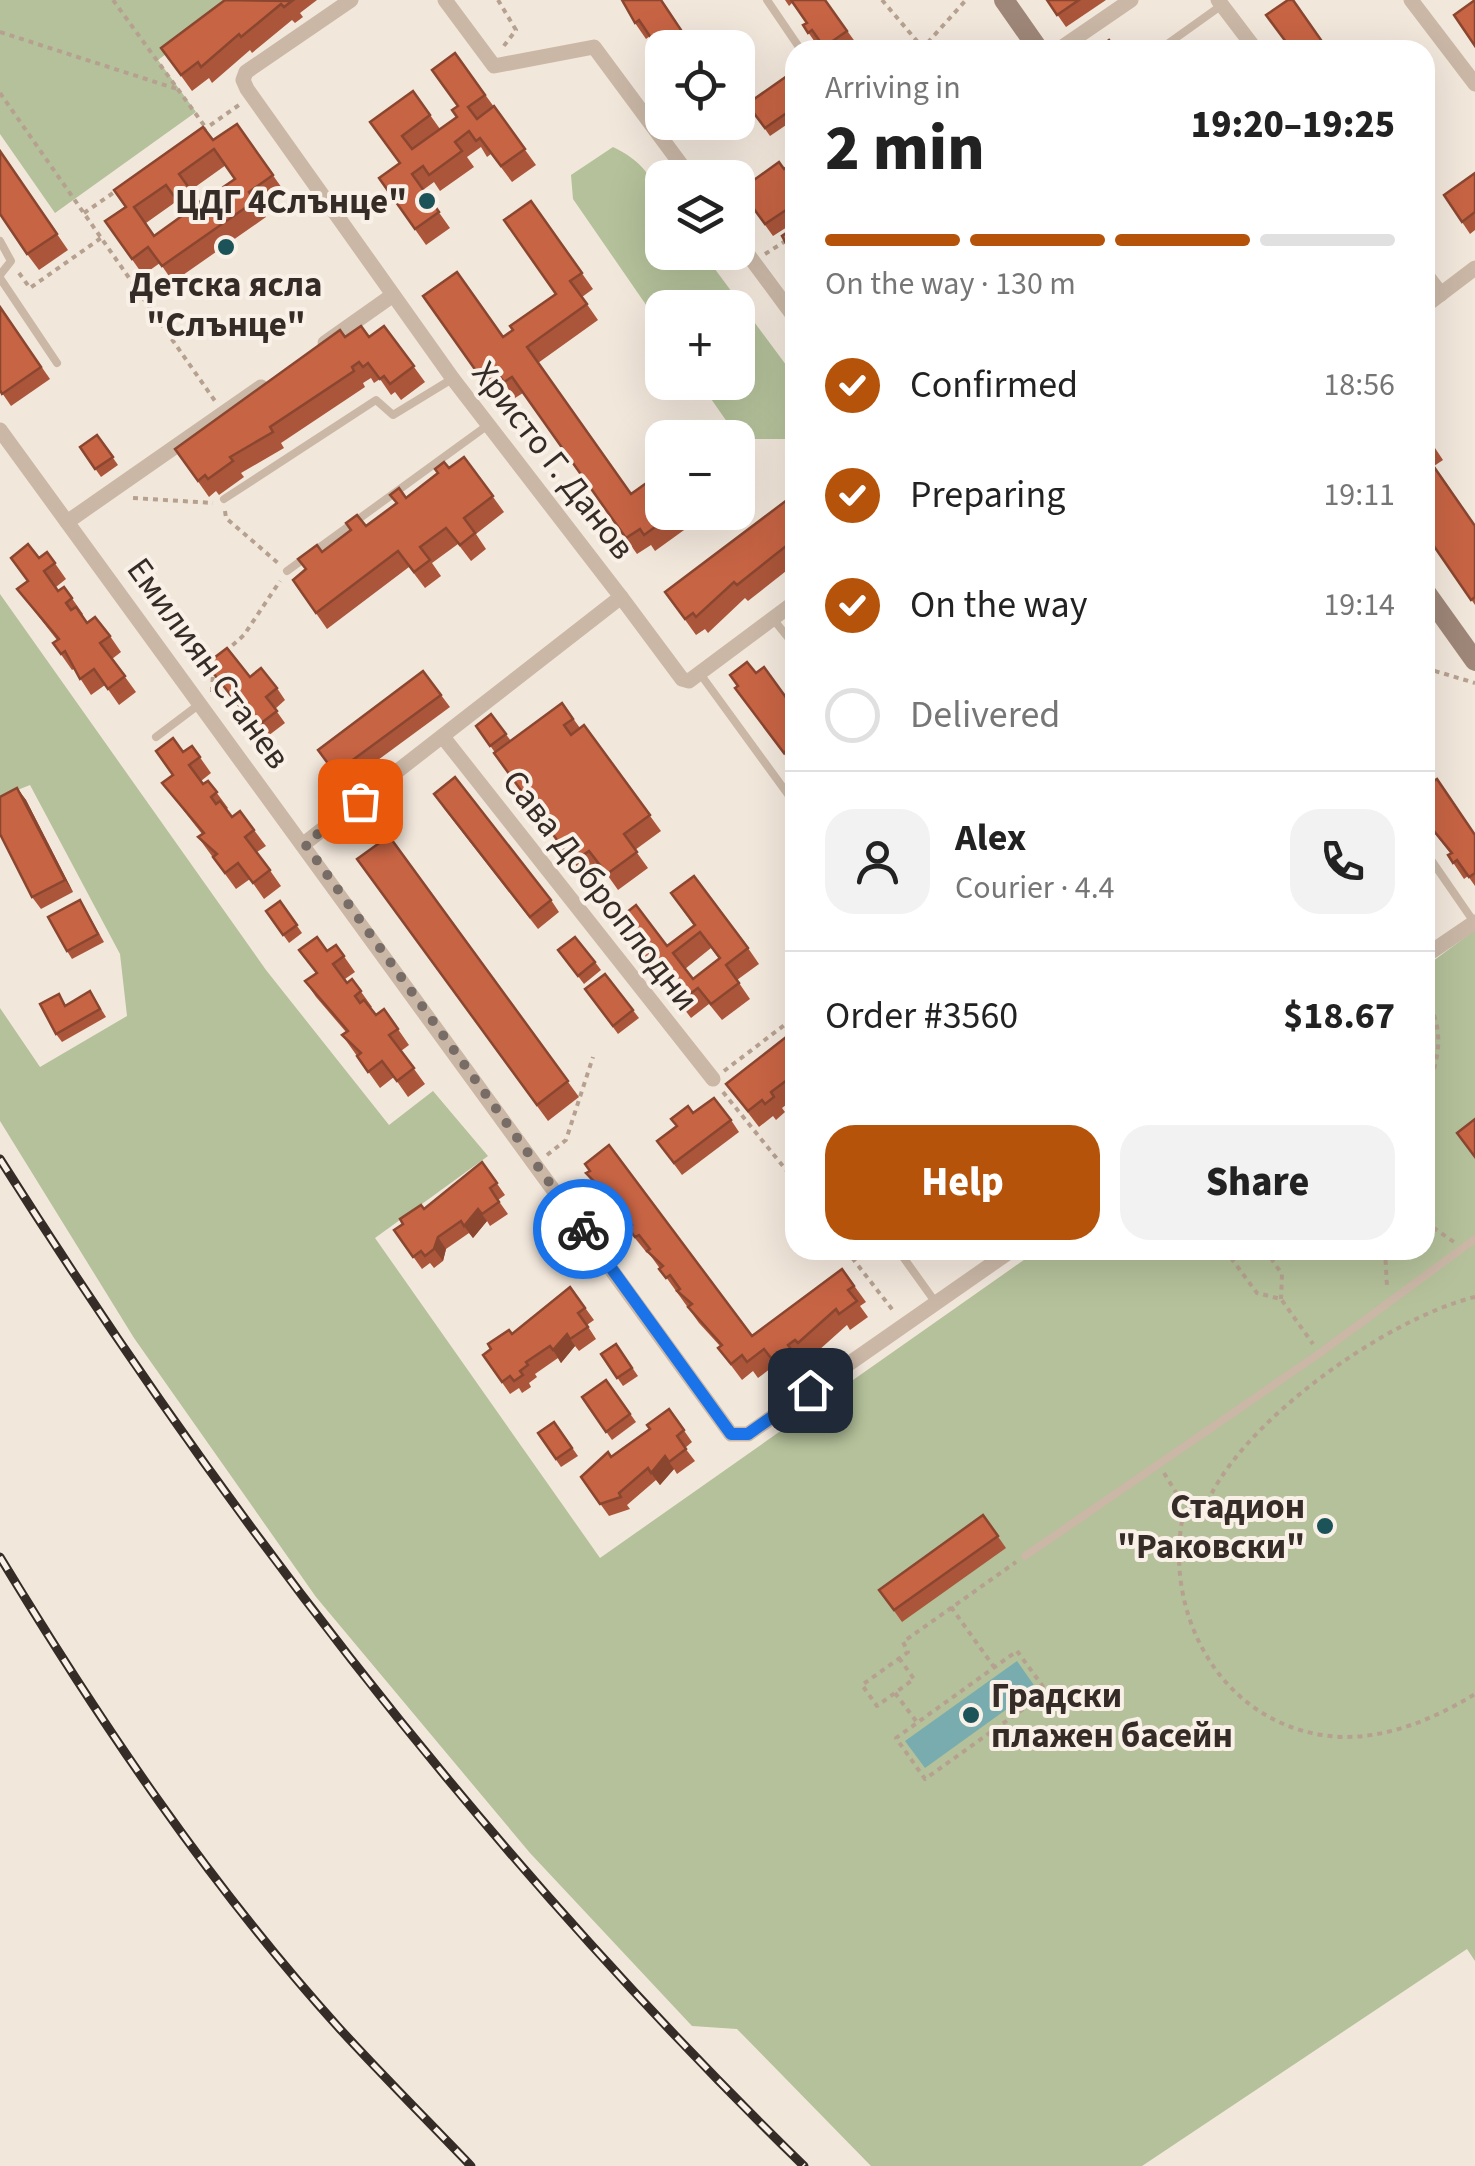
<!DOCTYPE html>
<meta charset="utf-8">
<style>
:root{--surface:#fff;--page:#f2f2f2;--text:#222;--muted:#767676;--line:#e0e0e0;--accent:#b45309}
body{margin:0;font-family:"Source Sans 3",sans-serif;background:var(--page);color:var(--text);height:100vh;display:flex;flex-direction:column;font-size:38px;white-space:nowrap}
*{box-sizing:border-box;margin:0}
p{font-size:32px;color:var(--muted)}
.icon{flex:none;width:55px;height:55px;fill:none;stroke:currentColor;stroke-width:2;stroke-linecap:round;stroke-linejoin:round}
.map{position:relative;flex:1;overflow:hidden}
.panel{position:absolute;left:785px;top:40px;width:650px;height:1220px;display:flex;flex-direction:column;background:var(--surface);border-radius:30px;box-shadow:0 10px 40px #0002}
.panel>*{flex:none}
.tools{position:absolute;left:645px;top:30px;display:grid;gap:20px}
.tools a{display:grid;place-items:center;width:110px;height:110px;border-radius:20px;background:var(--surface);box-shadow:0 10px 40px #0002;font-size:50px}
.pin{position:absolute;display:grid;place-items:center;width:85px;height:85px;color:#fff;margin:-42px;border-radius:20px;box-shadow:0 5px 15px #0006}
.courier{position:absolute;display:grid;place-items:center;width:100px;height:100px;margin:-50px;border:8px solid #1a73e8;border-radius:50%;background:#fff;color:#222;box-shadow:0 2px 12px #0007}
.headline em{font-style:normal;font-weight:800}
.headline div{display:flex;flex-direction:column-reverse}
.headline{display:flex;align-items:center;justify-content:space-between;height:170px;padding:0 40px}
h1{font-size:65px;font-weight:800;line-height:75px}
.bar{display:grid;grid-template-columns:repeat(4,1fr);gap:15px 10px;align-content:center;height:120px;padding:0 40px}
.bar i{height:12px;border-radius:8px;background:var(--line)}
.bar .current{background:var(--accent)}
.bar p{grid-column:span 4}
.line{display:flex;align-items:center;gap:25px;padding:0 40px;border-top:2px solid var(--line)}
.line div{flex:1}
.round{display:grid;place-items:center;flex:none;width:105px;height:105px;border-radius:30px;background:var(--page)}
ol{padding:0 40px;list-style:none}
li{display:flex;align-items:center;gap:30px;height:110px}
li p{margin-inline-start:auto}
li .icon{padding:10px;border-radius:50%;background:var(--accent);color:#fff;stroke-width:4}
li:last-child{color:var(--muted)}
li i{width:55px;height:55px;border:5px solid var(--line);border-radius:50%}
.primary-button{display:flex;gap:20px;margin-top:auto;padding:20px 40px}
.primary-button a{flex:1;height:115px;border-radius:30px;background:var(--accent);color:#fff;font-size:40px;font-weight:800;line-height:115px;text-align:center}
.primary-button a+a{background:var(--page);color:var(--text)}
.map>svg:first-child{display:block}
</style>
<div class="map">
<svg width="1475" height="2166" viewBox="0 0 1475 2166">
<rect width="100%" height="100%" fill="#f2e7db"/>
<g fill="#b4c19a">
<polygon points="0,0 239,0 158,60 196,112 55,213 0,134"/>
<path d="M613,147c49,23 49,58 49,105l41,1 92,124v62h-56l-39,-56 38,-1v-74h-76v20l-89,-129 -2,-24z"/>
<polygon points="0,594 266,970 389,1125 433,1091 488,1156 375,1238 600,1558 1038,1250 1425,1250 1425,967 1475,930 1475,1961 1467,1949 1142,2166 871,2166 737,2029 692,2026 530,1853 316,1597 134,1338 0,1121 0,1008 40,1067 127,1016 120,954 30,785 0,797"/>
</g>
<polygon fill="#79acaf" points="1017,1661 1036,1688 925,1768 905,1741"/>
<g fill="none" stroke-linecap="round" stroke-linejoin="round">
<g stroke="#b6a191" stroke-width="4" stroke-dasharray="5 5" stroke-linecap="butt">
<polyline points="113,0 206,128"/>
<polyline points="498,0 516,30 503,47"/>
<polyline points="882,0 922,47 959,50"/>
<polyline points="0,32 177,89"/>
<polyline points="921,50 966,0"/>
<polyline points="0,93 215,401"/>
<polyline points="202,131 239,105"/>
<polyline points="84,213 116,191"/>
<polyline points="765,254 795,235"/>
<polyline points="19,273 30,288 101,238"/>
<polyline points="133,498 213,503"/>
<polyline points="225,511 226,518 278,563"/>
<polyline points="225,652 244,635 280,581"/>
<polyline points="1425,668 1475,683"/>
<polyline points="212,692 213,672"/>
<path d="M1425,997c21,33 14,63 0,99"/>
<polyline points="724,1071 795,1017"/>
<polyline points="723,1092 795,1181"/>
<polyline points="547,1155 566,1140 593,1057"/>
<polyline points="1425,1222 1454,1242"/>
<polyline points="846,1250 895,1313"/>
<polyline points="1225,1250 1257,1293 1281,1299 1313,1344"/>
<polyline points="1265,1250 1282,1274 1281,1299"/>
<polyline points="1385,1250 1387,1287"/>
<path d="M1475,1297c-88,21 -242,129 -272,216l-18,-6c-25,98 30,211 137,228 53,9 109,-14 153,-41"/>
<polyline points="1164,1473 1185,1507"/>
<polyline points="951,1607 994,1667"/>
<polygon points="1017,1651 1047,1692 925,1779 896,1738"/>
<polyline points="899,1658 914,1679 877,1706 862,1685 908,1652 903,1642 1016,1562"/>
<polyline points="895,1693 916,1721"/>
</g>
<g stroke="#cab7a6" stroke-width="8">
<polyline points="767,0 801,50"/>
<polyline points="1159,50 1222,5"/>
<polyline points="0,241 11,261 0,275"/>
<polyline points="0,278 57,363"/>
<polyline points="224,499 376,400 393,415 452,379"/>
<polyline points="287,571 488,425"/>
<polyline points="773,619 795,646"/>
<polyline points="701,675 795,804"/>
<polyline points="156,737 201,703"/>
<polyline points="1425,851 1474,922"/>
<polyline points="898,1250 936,1303"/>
<polyline points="1025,1556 1320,1353 1475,1239"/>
</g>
<g stroke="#cab7a6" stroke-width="15">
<polyline points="445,0 494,66 594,47 691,178"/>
<polyline points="1218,0 1256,50"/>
<polyline points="1411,0 1475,84"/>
<polyline points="1058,50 1131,0"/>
<polyline points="738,241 795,318"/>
<polyline points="1425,273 1441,294"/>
<polyline points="1425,306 1475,268"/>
<polyline points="325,343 393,295"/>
<polyline points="0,430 731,1434 748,1434 1012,1250"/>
<polyline points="67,522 261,387"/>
<polyline points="621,597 682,679 689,681 795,602"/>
<polyline points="443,737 713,1079"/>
<polyline points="305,843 621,597 453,379 247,89 243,80 246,72 351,0"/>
<polyline points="1425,956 1475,922"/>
</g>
<g stroke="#9e8678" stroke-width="20">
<polyline points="1004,0 1039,50"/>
<polyline points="1425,591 1475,661"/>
</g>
<g stroke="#362c27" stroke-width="9">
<g id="rail">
<path d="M0,1159c230,364 495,706 804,1007"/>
<path d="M0,1557c100,165 209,327 339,471 43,47 88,92 132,138"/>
</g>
</g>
<use href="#rail" stroke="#f9f1e7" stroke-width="5" stroke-dasharray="15" stroke-linecap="butt"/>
</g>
<g fill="#ab563a" fill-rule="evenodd">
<polygon points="225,0 317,0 300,13 303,17 295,23 292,20 252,53 250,50 212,83 209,78 192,91 161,48"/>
<polygon points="661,0 650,36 646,39 635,23"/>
<polygon points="785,0 825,0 856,43 846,50 826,50 821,42 817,45 803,25 807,23 792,3 789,6"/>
<polygon points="1047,0 1106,0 1066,27"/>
<polygon points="455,53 536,165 512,182 491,154 487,157 481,147 467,157 474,167 440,191 434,182 423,190 450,228 426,245 379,178 399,163 370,122 413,91 440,129 457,117"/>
<polygon points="795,88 795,119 770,136 747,104"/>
<polygon points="710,122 732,122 717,133"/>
<path d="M237,124l47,67 -24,17 6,9 -93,65 -13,-19 -17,12 -38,-54zM226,165l9,14 -35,24 -9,-13zM177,201l9,12 -32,23 -8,-13z"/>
<polygon points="0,151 68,250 39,270 27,254"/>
<polygon points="795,161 795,222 773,236 740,190 784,169"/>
<polygon points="1475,173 1475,230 1470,234 1444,195"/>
<polygon points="531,201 593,289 582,297 598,320 538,363 631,494 662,512 709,512 655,551 651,545 637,554 523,393 515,398 503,382 490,391 423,296 503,337 556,294"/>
<polygon points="0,307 50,379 11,406 0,390"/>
<polygon points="384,326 425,382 401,400 395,392 391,395 380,379 374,383 371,378 363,383 365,387 281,443 284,448 241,473 244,477 219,495 216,491 209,497 175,449 345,337 369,337"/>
<polygon points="1425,433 1443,460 1434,466 1475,526 1475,605 1425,533"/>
<polygon points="97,435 118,465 101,477 80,447"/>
<polygon points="464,457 504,512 476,534 486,549 471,561 458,544 432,563 441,576 425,588 409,567 327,629 293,580 306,570 322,552 366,526"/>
<polygon points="795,494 795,564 748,601 745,598 708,633 705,629 696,635 665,592"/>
<polygon points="47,552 66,579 56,587 58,591 64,587 83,614 82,616 87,623 110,636 121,652 112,659 136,692 119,705 105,685 91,695 74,669 72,670 53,643 57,640 17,589 28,581 39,558"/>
<polygon points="206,664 250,677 277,688 285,700 275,709 285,723 264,739"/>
<polygon points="423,671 450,707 344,785 318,750"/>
<polygon points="756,673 795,710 795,769 735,688"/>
<polygon points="562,703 580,728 584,725 661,831 635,850 648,868 618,890 601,866 585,878 476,726 491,714 511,741"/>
<polygon points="192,746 211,773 201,781 203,784 208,781 228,808 226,810 232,817 254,830 266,846 257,852 281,886 264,899 250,879 236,889 198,837 202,834 162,783 172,775 183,752"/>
<polygon points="1432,782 1475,834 1475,886 1468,876 1464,879 1448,855 1450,853 1425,821"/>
<polygon points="17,788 26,800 73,892 41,909 32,897"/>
<polygon points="442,806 551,900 559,912 538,929"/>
<polygon points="389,836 579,1097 548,1121 357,859"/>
<path d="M671,893l77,55 11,16 -22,16 13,19 -28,21 -13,-16 -18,14 -62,-82 38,10 27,-20zM711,948l8,11 -26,20 -8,-10z"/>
<polygon points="80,900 104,942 72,959 67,951"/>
<polygon points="280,901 302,933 289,943 266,911"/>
<polygon points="336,945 355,972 345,979 347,983 352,979 372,1007 370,1008 376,1015 384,1009 409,1045 401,1051 425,1084 408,1097 394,1077 380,1088 342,1035 346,1032 316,997 305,981 316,973 327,951"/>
<polygon points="558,950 595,962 601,970 584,984"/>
<polygon points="605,974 639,1018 618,1034 585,989"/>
<polygon points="90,991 106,1017 62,1042 56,1034 66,1005"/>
<polygon points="795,1030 795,1098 782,1108 785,1112 776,1120 773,1116 759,1127 726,1084"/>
<polygon points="693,1113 731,1120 739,1132 682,1175 657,1141"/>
<polygon points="482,1162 505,1195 498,1200 508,1214 490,1226 487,1221 473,1238 469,1233 446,1249 443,1261 434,1268 430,1263 422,1269 394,1230 424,1209"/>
<polygon points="586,1173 752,1336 842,1269 866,1302 860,1306 868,1317 850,1330 847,1325 809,1359 806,1356 800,1361 802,1365 793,1372 790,1369 782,1374 775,1365 758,1378 753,1371 742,1380 718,1348 720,1346 699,1323 648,1252 647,1253 634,1237 615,1207 597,1189"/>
<polygon points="917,1250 933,1250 922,1257"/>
<polygon points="934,1250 947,1250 939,1256"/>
<polygon points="570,1287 594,1320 587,1325 596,1339 579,1351 575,1346 561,1363 558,1358 535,1374 537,1377 529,1383 531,1387 522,1393 519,1388 510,1394 483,1355 512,1334"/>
<polygon points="616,1344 638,1376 623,1386 601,1354"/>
<polygon points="606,1380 636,1422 612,1440 582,1397"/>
<polygon points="669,1409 692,1442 685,1448 695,1461 677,1474 674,1469 660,1485 656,1480 627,1505 630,1509 609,1516 581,1477 650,1429"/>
<polygon points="554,1422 578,1456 561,1467 538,1433"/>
<polygon points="983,1515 1006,1548 902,1622 879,1590"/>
</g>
<g fill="#8b4630">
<polygon points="17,788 26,800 73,892 65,880"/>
<polygon points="478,1209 487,1221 473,1238 464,1226"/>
<polygon points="438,1237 446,1249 443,1261 434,1249"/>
<polygon points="567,1334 575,1346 561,1363 553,1350"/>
<polygon points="665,1456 674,1469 660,1485 651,1473"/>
</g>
<g fill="#c76444" stroke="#8b4630" stroke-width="2.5" fill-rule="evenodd">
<polygon points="225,0 292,1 284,7 281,4 241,37 239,34 201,67 198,62 181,75 161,48"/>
<polygon points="622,0 661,0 693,48 662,48 662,54 639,20 635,23"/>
<polygon points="791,0 825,0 847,31 824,47 812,30 808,33 803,25 807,23"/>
<polygon points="1047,0 1079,0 1057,15"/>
<polygon points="1288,0 1293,0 1328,50 1292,50 1266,15"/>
<polygon points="1475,0 1475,46 1454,15"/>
<polygon points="1109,40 1116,50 1096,50"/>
<polygon points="455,53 485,95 468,107 477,119 494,106 525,149 501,166 480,138 476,141 469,131 455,142 462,151 429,175 423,166 412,174 439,212 415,229 379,178 400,163 370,122 413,91 430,115 402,136 412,149 457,117 452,110 458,106 432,70"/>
<polygon points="787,76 795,88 795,107 765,128 747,104"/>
<path d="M237,124l36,51 -24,17 6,9 -93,65 -14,-19 -16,12 -27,-38 21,-14 -12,-17 89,-63 10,13zM214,149l21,30 -35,24 -21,-29zM166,185l20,28 -32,23 -20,-29z"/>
<polygon points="0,151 57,234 27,254 0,214"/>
<polygon points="795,161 795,204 765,224 740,190 779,162 784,169"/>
<polygon points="1475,173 1475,212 1462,222 1444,195"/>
<polygon points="531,201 582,273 570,281 587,304 527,347 631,494 662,472 662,512 676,512 644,535 640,529 626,538 512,377 504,382 492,366 479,375 423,296 457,272 503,337 513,330 510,326 556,294 504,220"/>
<polygon points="795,227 795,260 782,236"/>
<polygon points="0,307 41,367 2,394 0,390"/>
<polygon points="361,326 369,337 384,326 414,366 390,384 384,376 380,379 368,363 363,367 359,362 352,367 354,371 270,427 273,432 230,457 233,461 208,479 205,475 198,481 175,449 340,330 345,337"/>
<polygon points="1425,434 1432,444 1425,449"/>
<polygon points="97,435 113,457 95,469 80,447"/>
<polygon points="1425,454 1475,526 1475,597 1471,600 1425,533"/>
<polygon points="464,457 493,496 464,518 475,533 460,545 446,528 420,547 430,560 414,572 398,551 316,613 293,580 306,569 298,559 317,545 322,552 351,530 346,523 357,515 366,526 397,503 390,495 399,488 406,498 438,473 435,469 444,462 449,468"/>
<polygon points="795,494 795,539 737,585 734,582 696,617 693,613 685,619 665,592"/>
<polygon points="28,544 39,558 47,552 55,563 44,571 58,591 64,587 72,598 66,603 71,610 76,607 87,623 95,617 110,636 100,643 125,676 108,689 94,669 80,679 65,651 61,654 53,643 59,639 17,589 28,581 11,558"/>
<polygon points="227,648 250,677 261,668 277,688 266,697 277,711 256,727 206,664"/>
<polygon points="747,662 756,673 764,667 795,710 795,761 787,750 784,753 735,688 738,686 730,675"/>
<polygon points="423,671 441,695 335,773 318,750"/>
<polygon points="562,703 573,719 564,725 571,735 584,725 650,815 624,834 637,852 607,874 589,851 573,862 494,753"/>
<polygon points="491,714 506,734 490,746 476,726"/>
<polygon points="173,738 183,752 192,746 200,757 189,765 203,784 208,781 217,792 211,797 216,804 220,801 232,817 240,811 254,830 245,837 270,870 253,883 238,863 225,873 213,857 217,854 198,837 204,833 162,783 173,775 156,751"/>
<polygon points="1425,772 1432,782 1437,779 1475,835 1475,873 1469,877 1457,860 1453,863 1448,855 1452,853 1425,820"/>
<polygon points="455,777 551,900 530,917 434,794"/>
<polygon points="17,788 65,880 32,897 0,834 0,797"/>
<polygon points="389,836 568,1081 537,1105 357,859"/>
<path d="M694,876l54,72 -22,17 13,18 -28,21 -13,-16 -19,14 -62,-82 19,-15 31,41 28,-21 -24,-32zM700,932l20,26 -27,21 -20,-26z"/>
<polygon points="80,900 98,934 67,951 48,917"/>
<polygon points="280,901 297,925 283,935 266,911"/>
<polygon points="317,937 327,951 336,945 344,956 333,964 347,983 352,979 361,991 355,996 360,1003 364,1000 376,1015 384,1009 398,1029 389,1035 414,1068 397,1081 382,1061 368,1072 357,1056 361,1053 342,1035 348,1031 305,981 317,973 299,950"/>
<polygon points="575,937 595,962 578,976 558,950"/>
<polygon points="605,974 633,1010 613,1026 585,989"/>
<polygon points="90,991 100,1009 56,1034 40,1004 59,994 65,1006"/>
<polygon points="795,1030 795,1074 771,1092 774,1097 765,1104 762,1100 748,1111 726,1084"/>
<polygon points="714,1098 731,1120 674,1163 657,1141 677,1126 671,1119 688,1106 693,1113"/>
<polygon points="1475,1119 1475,1157 1457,1133"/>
<polygon points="609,1145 752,1336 842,1269 854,1286 848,1290 857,1301 839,1314 836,1309 798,1343 795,1340 788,1345 791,1349 782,1356 779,1353 771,1358 764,1349 747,1362 742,1355 731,1364 718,1348 722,1345 688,1307 692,1304 677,1291 680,1289 670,1275 666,1278 659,1269 663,1266 647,1251 650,1249 639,1235 635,1237 628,1228 632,1225 626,1218 623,1221 609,1197 586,1173 590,1171 585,1164"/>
<polygon points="482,1162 497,1183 490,1188 499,1202 482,1214 478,1209 464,1226 461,1221 438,1237 434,1249 425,1256 421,1251 413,1257 394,1230 403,1224 400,1219 421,1205 424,1209"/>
<polygon points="570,1287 585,1308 578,1313 588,1327 570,1339 567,1334 553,1350 550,1346 526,1362 528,1365 520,1371 523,1375 514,1381 510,1376 502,1382 483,1355 491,1349 488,1344 509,1330 512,1334"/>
<polygon points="616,1344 632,1368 617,1378 601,1354"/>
<polygon points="606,1380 630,1414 606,1432 582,1397"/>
<polygon points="669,1409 684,1430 677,1436 686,1449 669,1462 665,1456 651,1473 648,1468 619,1493 621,1497 600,1504 581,1477 608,1452 611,1457 650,1429 647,1425"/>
<polygon points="554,1422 572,1448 556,1459 538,1433"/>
<polygon points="983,1515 998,1536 894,1610 879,1590"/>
</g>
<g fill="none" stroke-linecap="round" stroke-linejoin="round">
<polyline stroke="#786d66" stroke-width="10" stroke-dasharray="0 18" points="360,801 305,844 583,1229"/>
<polyline stroke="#1a73e8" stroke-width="12" points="583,1229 731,1434 748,1434 810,1390"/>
</g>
<g fill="#1c5358" stroke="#f9f1e7" stroke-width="4">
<circle cx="427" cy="201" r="10"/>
<circle cx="226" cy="247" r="10"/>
<circle cx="1325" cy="1526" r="10"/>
<circle cx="971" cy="1715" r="10"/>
</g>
<g text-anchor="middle" stroke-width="8" stroke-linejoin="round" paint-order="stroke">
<g font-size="35" font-weight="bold" fill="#362c27" stroke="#f9f1e7" text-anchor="end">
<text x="407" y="213">ЦДГ 4Слънце"</text>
<text x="226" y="296" text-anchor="middle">Детска ясла<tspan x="226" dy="40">"Слънце"</tspan></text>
<text x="1305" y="1518">Стадион<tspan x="1305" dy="40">"Раковски"</tspan></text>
<text x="991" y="1707" text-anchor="start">Градски<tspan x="991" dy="40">плажен басейн</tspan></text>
</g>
<g font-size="35" fill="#362c27" stroke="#f9f1e7">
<text transform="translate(554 460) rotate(52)" y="12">Христо Г. Данов</text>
<text transform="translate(209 663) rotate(54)" y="12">Емилиян Станев</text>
<text transform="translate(601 890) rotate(52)" y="12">Сава Доброплодни</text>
</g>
</g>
</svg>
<div class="tools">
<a><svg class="icon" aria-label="locate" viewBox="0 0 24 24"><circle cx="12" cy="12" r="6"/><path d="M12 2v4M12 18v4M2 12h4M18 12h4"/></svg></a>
<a><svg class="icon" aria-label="layers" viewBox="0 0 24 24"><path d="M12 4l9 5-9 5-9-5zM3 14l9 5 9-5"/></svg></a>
<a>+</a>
<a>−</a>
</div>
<div class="pin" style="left:360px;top:801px;background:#ea580c"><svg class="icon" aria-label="bag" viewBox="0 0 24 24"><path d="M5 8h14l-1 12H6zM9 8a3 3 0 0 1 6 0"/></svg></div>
<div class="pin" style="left:810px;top:1390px;background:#1f2937"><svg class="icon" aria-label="home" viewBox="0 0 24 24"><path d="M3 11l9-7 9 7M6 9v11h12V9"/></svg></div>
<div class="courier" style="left:583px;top:1229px"><svg class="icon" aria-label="bike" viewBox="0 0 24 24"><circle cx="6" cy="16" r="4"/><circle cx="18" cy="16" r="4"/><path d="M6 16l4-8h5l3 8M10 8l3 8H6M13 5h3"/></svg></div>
<section class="panel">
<div class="headline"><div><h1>2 min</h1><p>Arriving in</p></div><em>19:20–19:25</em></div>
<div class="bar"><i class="current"></i><i class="current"></i><i class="current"></i><i></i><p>On the way · 130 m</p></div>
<ol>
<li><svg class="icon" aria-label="check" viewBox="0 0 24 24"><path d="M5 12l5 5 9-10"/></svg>Confirmed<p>18:56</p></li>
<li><svg class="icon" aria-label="check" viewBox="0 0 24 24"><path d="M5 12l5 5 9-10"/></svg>Preparing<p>19:11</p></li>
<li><svg class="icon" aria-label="check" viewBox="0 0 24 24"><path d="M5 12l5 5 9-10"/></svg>On the way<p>19:14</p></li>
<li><i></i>Delivered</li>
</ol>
<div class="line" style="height:180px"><a class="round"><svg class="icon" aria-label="person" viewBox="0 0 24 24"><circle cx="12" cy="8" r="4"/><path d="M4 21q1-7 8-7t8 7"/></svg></a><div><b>Alex</b><p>Courier · 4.4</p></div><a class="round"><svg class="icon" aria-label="phone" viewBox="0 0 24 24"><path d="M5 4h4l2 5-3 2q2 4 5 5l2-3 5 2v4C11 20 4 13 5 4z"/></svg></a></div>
<div class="line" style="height:130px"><div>Order #3560</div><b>$18.67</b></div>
<div class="primary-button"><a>Help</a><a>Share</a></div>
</section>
</div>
